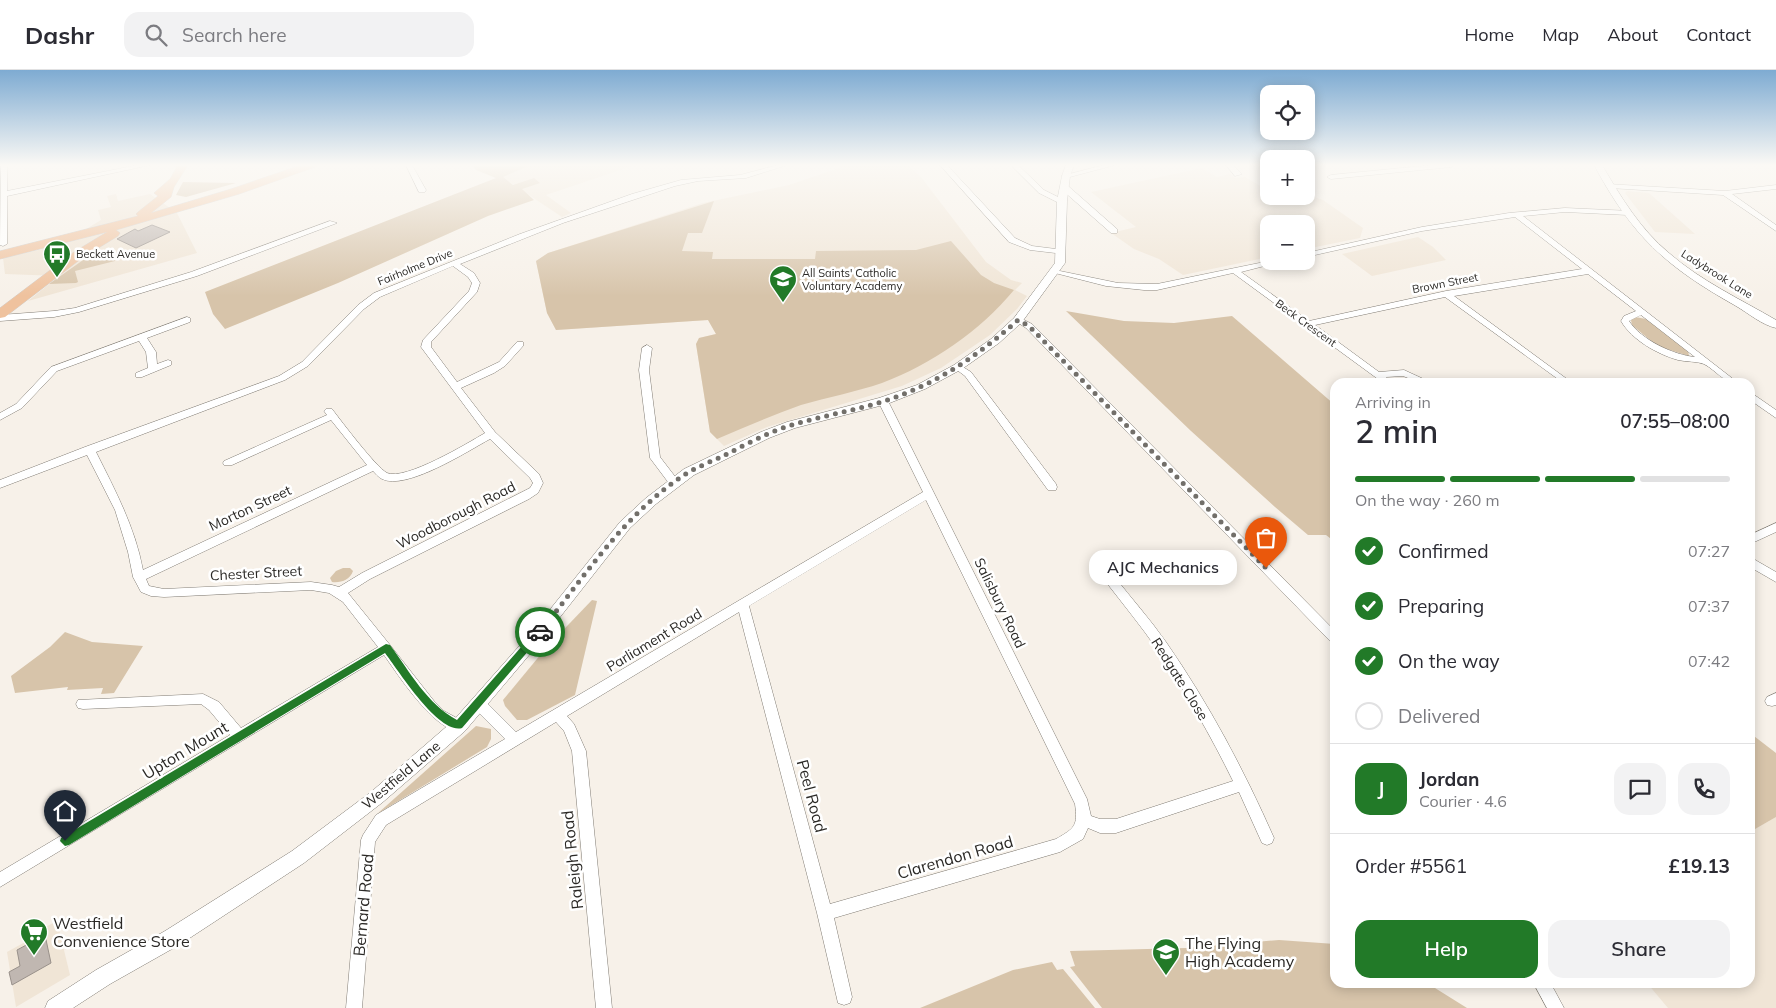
<!DOCTYPE html>
<meta charset="utf-8">
<style>
:root{--surface:#fff;--page:#f2f2f3;--text:#2b2b33;--muted:#7c7c81;--line:#e1e1e2;--accent:#227a28}
body{margin:0;font-family:Mulish,sans-serif;background:var(--page);color:var(--text);height:100vh;display:flex;flex-direction:column;font-size:19px;white-space:nowrap}
*{box-sizing:border-box;margin:0}
p{font-size:16px;color:var(--muted)}
.icon{flex:none;width:28px;height:28px;fill:none;stroke:currentColor;stroke-width:2;stroke-linecap:round;stroke-linejoin:round}
.map{position:relative;flex:1;overflow:hidden}
.drawer{position:absolute;left:1330px;top:308px;width:425px;height:610px;display:flex;flex-direction:column;background:var(--surface);border-radius:15px;box-shadow:0 2px 12px #0003}
.drawer>*{flex:none}
.fabs{position:absolute;left:1260px;top:15px;display:grid;gap:10px}
.fabs a{display:grid;place-items:center;width:55px;height:55px;border-radius:10px;background:var(--surface);box-shadow:0 2px 12px #0003;font-size:25px}
.pin{position:absolute;display:grid;place-items:center;width:42px;height:42px;color:#fff;margin:-51px -21px;border-radius:50% 50% 50% 0;rotate:-45deg;box-shadow:0 0 5px #0007}
.pin .icon{rotate:45deg}
.courier{position:absolute;display:grid;place-items:center;width:50px;height:50px;margin:-25px;border:4px solid #227a28;border-radius:50%;background:#fff;color:#222;box-shadow:0 1px 6px #0007}
.bubble{position:absolute;height:35px;border-radius:15px;background:var(--surface);box-shadow:0 2px 12px #0003;font-size:16px;font-weight:600;line-height:35px;text-align:center}
.overview em{font-style:normal;font-weight:600}
.overview div{display:flex;flex-direction:column-reverse}
.overview{display:flex;align-items:center;justify-content:space-between;height:85px;padding:0 25px}
h1{font-size:32px;font-weight:600;line-height:38px}
.bar{display:grid;grid-template-columns:repeat(4,1fr);gap:8px 5px;align-content:center;height:60px;padding:0 25px}
.bar i{height:6px;border-radius:4px;background:var(--line)}
.bar .active{background:var(--accent)}
.bar p{grid-column:span 4}
.line{display:flex;align-items:center;gap:12px;padding:0 25px;border-top:1px solid var(--line)}
.line div{flex:1}
.round{display:grid;place-items:center;flex:none;width:52px;height:52px;border-radius:15px;background:var(--page)}
ol{padding:0 25px;list-style:none}
li{display:flex;align-items:center;gap:15px;height:55px}
li p{margin-inline-start:auto}
li .icon{padding:5px;border-radius:50%;background:var(--accent);color:#fff;stroke-width:4}
li:last-child{color:var(--muted)}
li i{width:28px;height:28px;border:2px solid var(--line);border-radius:50%}
.button{display:flex;gap:10px;margin-top:auto;padding:10px 25px}
.button a{flex:1;height:58px;border-radius:15px;background:var(--accent);color:#fff;font-size:20px;font-weight:600;line-height:58px;text-align:center}
.button a+a{background:var(--page);color:var(--text)}
header{display:flex;align-items:center;gap:30px;box-sizing:border-box;height:70px;padding:0 25px;background:var(--surface);border-bottom:1px solid var(--line)}
header strong{font-size:24px}
nav{display:flex;gap:28px;margin-inline-start:auto;font-size:18px}
.search{width:350px;height:45px;background:var(--page);display:flex;align-items:center;gap:12px;box-sizing:border-box;padding:0 18px;border-radius:15px;color:var(--muted);font-size:19px}
.map>svg:first-child{display:block}
</style>
<header>
<strong>Dashr</strong>
<div class="search"><svg class="icon" aria-label="search" viewBox="0 0 24 24"><circle cx="10" cy="10" r="6"/><path d="M15 15l6 6"/></svg>Search here</div>
<nav><a>Home</a><a>Map</a><a>About</a><a>Contact</a></nav>
</header>
<div class="map">
<svg width="1776" height="938" viewBox="0 0 1776 938">
<rect width="100%" height="100%" fill="#f7f1e9"/>
<g fill="#f0e5d6">
<polygon points="531,95 635,95 546,125 571,143 562,147 502,107"/>
<polygon points="839,95 908,95 921,107 986,192 1011,210 1022,213 1015,220 1027,226 1017,239 990,265 941,298 902,316 767,357 724,376 710,362 696,274 699,268 716,264 708,250 556,260 547,243 536,191 548,183 703,133 789,115 842,97"/>
<polygon points="1202,98 1217,107 1230,104 1235,108 1245,107 1269,121 1269,126 1306,126 1306,124 1323,130 1363,158 1360,168 1306,179 1306,154 1269,154 1269,187 1183,205 1159,189 1134,179 1111,163 1136,157 1091,122"/>
<polygon points="1627,121 1649,123 1695,164 1655,162 1625,123"/>
<polygon points="116,124 118,131 150,124 177,143 197,183 28,231 59,206 5,204 3,188 60,175 101,150 98,140 111,137 107,126"/>
<polygon points="1418,167 1433,177 1446,190 1372,206 1342,184"/>
<polygon points="1776,747 1776,938 1668,938 1647,913 1750,912 1750,762"/>
<polygon points="57,851 70,905 16,937 7,882 36,866 36,862"/>
</g>
<g fill="#d7c4aa">
<polygon points="472,95 531,95 503,107 513,115 534,108 540,113 522,119 534,130 488,146 338,213 225,259 213,244 205,222 496,108 476,100"/>
<polygon points="183,112 236,113 186,127 176,125"/>
<path d="M714,131l-12,32h-14l-6,18 31,1 -1,7h103l1,-8 100,-1 35,-9 30,34 13,8 20,7c-34,41 -82,74 -132,93 -26,9 -54,14 -81,22 -28,10 -56,22 -84,34l-7,-7 -14,-88 3,-6 17,-4 -8,-14 -152,10 -9,-17 -11,-52 12,-8z"/>
<polygon points="96,181 111,181 115,191 75,201 78,212 76,213 49,214"/>
<polygon points="1066,241 1124,251 1174,253 1232,246 1335,335 1335,472 1326,465 1308,465 1275,437 1191,361"/>
<polygon points="1635,247 1646,249 1688,281 1689,286 1657,276 1632,255 1631,250"/>
<path d="M343,498h7l3,3c-3,9 -12,12 -21,11l-2,-4 6,-7z"/>
<polygon points="592,530 597,531 575,625 527,650 517,650 505,636 503,630 546,578"/>
<polygon points="65,562 92,572 143,576 114,623 101,624 103,618 67,620 68,617 15,623 11,606 50,577"/>
<polygon points="476,656 491,659 491,669 487,677 377,744"/>
<polygon points="1750,663 1776,683 1776,747 1750,762"/>
<polygon points="1279,870 1335,874 1335,912 1427,913 1467,938 1102,938 1070,897 1075,896 1070,881 1186,878"/>
<polygon points="1052,892 1057,900 1063,899 1095,938 920,938 1013,900"/>
</g>
<g fill="#c0b7b1" stroke="#99918b">
<polygon points="152,155 170,162 136,178 117,169 135,159 138,161"/>
<polygon points="45,865 51,893 12,915 9,902 20,896 17,880"/>
</g>
<g fill="none" stroke-linecap="round" stroke-linejoin="round">
<g stroke="#817c74" stroke-width="1">
<g id="minor">
<polygon points="1,95 7,95 7,121 138,95 150,95 7,126 7,174 3,176 0,175"/>
<polygon points="406,95 412,95 426,120 425,122 419,122"/>
<path d="M778,95h9l-41,13 -48,3 -23,5 -112,37 -103,41 14,9 6,10 -3,9 -46,50v5l26,35 42,-20 18,-20h6v4l-18,20 -11,7 -33,15 34,44 44,42 4,9 -5,10 -9,6 -159,80 -22,14 42,52 44,56 10,10 20,11 2,4 -2,4c-25,9 -67,-57 -80,-75l-384,232v-15l230,-137 -21,-25 -8,-6 -118,5 -5,-1 -2,-4 2,-4 125,-6 16,8 22,26 137,-81 -35,-45 -14,-9 -18,-3 -147,7 -13,-1 -10,-4 -8,-15 -5,-25 -13,-42 -28,-55 -87,33v-8l85,-33 194,-71 23,-14 56,-57 16,-12 146,-59 112,-40 49,-14 59,-5zM453,196l15,11 4,6 -3,8 -46,49 -2,7 64,86c-17,10 -80,48 -98,40 -12,-7 -45,-51 -55,-64h-6l-2,2 3,4 -103,46 -1,2 1,2h8l99,-45 36,45 -224,105c-8,-43 -28,-80 -47,-118l189,-72 23,-14 56,-57 16,-12zM490,369l40,39 3,5 -3,5 -168,85 -23,14 -7,-2 -21,-3 -147,7 -15,-3 -3,-7 227,-108c2,2 5,6 9,8 24,12 86,-28 108,-40z"/>
<polygon points="940,95 947,95 1015,168 1032,176 1064,180 1064,184 1030,180 1009,172"/>
<polygon points="1011,95 1018,95 1044,120 1066,131 1059,133 1039,123"/>
<polygon points="1104,95 1115,95 1066,108 1062,106"/>
<polygon points="1226,95 1233,95 1242,104 1235,106"/>
<polygon points="1433,95 1454,95 1451,97 1331,109 1327,107 1331,105"/>
<polygon points="1607,114 1725,121 1776,115 1776,119 1732,124 1776,155 1776,161 1723,125 1610,118 1606,116"/>
<polygon points="1061,115 1067,115 1117,159 1117,163 1111,163 1061,119"/>
<path d="M1565,138l66,3v4h-3l-63,-3 -42,4 214,166c-15,0 -20,-11 -33,-18 -7,-3 -18,-2 -26,-4 -21,-6 -46,-20 -57,-39l3,-5 12,-5 -48,-37 -134,22 117,86h-9l-117,-85 -130,28 64,47 25,-2 26,12h-12l-15,-6 -17,1 5,5h-9l-149,-109 -76,17h-13l-38,-4 -55,-14 4,-2 63,13 39,1 112,-23h15l-43,11 68,49 137,-30 136,-22 -67,-52 -93,14 -116,26v-4l116,-26 87,-14zM1641,245l54,42c-21,-2 -54,-17 -66,-36z"/>
<polygon points="330,151 337,153 197,206 79,242 54,247 0,251 0,245 54,241 75,238 191,202"/>
<polygon points="187,247 190,248 190,252 147,268 156,282 157,294 168,290 171,291 171,295 142,307 136,307 136,303 148,298 146,282 139,271 57,301 22,338 0,350 0,343 16,334 51,297"/>
<polygon points="1018,247 1032,254 1335,561 1335,574 1331,572 1026,258 1014,250"/>
<polygon points="647,275 652,278 649,300 660,387 680,413 675,417 671,416 650,388 639,300 642,278"/>
<polygon points="958,294 971,302 1056,414 1057,417 1056,420 1048,420 965,306 953,297"/>
<polygon points="1750,322 1776,340 1776,348 1750,330"/>
<path d="M883,328l5,3 199,398 4,17 9,3h16l117,-38c-22,-45 -48,-90 -76,-132 -16,-23 -34,-45 -51,-67l-2,-3 2,-3h8c17,22 36,43 52,66 43,62 78,128 108,196l-2,5 -5,2 -5,-2 -23,-51 -123,41h-16l-12,-5 -5,11 -23,13 -226,66 18,79 -2,6 -6,2 -6,-2 -21,-90 -78,-301 -172,104 7,8 12,27 26,257h-16l-24,-257 -8,-20 -8,-9 -170,103 -11,17 -13,166h-16l15,-168 2,-5 13,-20 129,-76 -31,-31 -2,-4 2,-4 5,-1 5,1 32,32 407,-240 -45,-91zM926,430l149,304c3,22 0,24 -19,35l-226,65 -81,-298z"/>
<polygon points="1776,453 1776,462 1750,474 1750,465"/>
<polygon points="1750,487 1776,502 1776,512 1750,497"/>
<polygon points="1776,623 1776,635 1772,636 1767,635 1765,631 1767,627"/>
<polygon points="1533,912 1550,912 1564,938 1547,938"/>
</g>
</g>
<g stroke="#817c74" stroke-width="1">
<g id="tertiary">
<polygon points="1066,95 1074,95 1070,106 1067,131 1065,193 1022,252 999,273 962,299 925,319 887,334 795,358 769,368 694,405 656,434 630,458 546,565 465,661 383,732 304,793 179,875 110,914 73,938 45,938 48,931 96,900 165,861 292,781 371,722 453,651 536,557 620,452 646,428 684,399 761,362 787,352 879,328 917,315 954,295 991,269 1014,248 1055,193 1057,131 1062,106"/>
<path d="M1594,95h8c19,32 38,64 67,88 32,28 71,46 107,67v8c-14,-3 -28,-15 -40,-22 -71,-40 -103,-69 -142,-141z"/>
</g>
</g>
<g stroke="#d0d0cf" stroke-width="1">
<polygon id="primary" points="178,95 188,95 174,117 171,127 151,143 231,119 301,95 316,95 315,97 239,124 116,160 120,163 118,166 82,188 5,247 0,248 0,238 74,182 107,162 0,189 0,181 138,146 136,144 138,142 158,126 154,123 170,109"/>
</g>
<use href="#minor" fill="#fff" fill-rule="evenodd"/>
<use href="#tertiary" fill="#fff" fill-rule="evenodd"/>
<use href="#primary" fill="#efc29e" fill-rule="evenodd"/>
</g>
<linearGradient id="sky" x2="0" y2="1"><stop stop-color="#7eabd2"/><stop offset="0.42" stop-color="#fbf9f5"/><stop offset="1" stop-color="#fbf9f5" stop-opacity="0"/></linearGradient>
<rect width="1776" height="226" fill="url(#sky)"/>
<path fill="#227a28" d="M540,558l5,4 -2,2 -81,94c-23,7 -64,-58 -77,-75l-316,192 -4,1 -5,-5 1,-3 325,-194 4,1c20,27 37,59 67,75l80,-91z"/>
<g fill="none" stroke-linecap="round" stroke-linejoin="round">
<path stroke="#726f6a" stroke-width="5" stroke-dasharray="0 9" d="M540,562c45,-56 86,-121 149,-160 11,-6 23,-11 34,-16 22,-11 45,-24 69,-31 36,-11 74,-16 109,-30 45,-17 82,-44 117,-75l11,6 237,242"/>
</g>
<defs>
<g id="bus-pin" transform="scale(1.4375)"><path d="M0 17L-7.5 6A9.5 9.5 0 1 1 7.5 6Z" fill="#227a28" stroke="#fff"/><path d="M-5-6H5V4H4V6H2V4H-2V6H-4V4H-5ZM-3.5-4V0h7V-4ZM-3.5 1.2v1.5H-2V1.2ZM2 1.2v1.5H3.5V1.2Z" fill="#fff"/></g>
<g id="school-pin" transform="scale(1.4375)"><path d="M0 17L-7.5 6A9.5 9.5 0 1 1 7.5 6Z" fill="#227a28" stroke="#fff"/><path d="M0-5L7-2L0 1L-7-2ZM-4 1L0 2.5L4 1V4Q0 6-4 4Z" fill="#fff"/></g>
<g id="supermarket-pin" transform="scale(1.4375)"><path d="M0 17L-7.5 6A9.5 9.5 0 1 1 7.5 6Z" fill="#227a28" stroke="#fff"/><path d="M-6-5.5h2.5l.6 2H6L4.5 2H-2.5L-4.4-4H-6ZM-1.5 3.2a1.3 1.3 0 1 0 .1 0ZM3 3.2a1.3 1.3 0 1 0 .1 0Z" fill="#fff"/></g>
</defs>
<g fill-rule="evenodd">
<use href="#bus-pin" x="57" y="184"/>
<use href="#school-pin" x="783" y="209"/>
<use href="#supermarket-pin" x="34" y="862"/>
<use href="#school-pin" x="1166" y="882"/>
</g>
<g text-anchor="middle" stroke-width="5" stroke-linejoin="round" paint-order="stroke">
<g font-size="11" fill="#2b2926" stroke="#fff" text-anchor="start">
<text x="76" y="188">Beckett Avenue</text>
<text x="802" y="207">All Saints' Catholic<tspan x="802" dy="13">Voluntary Academy</tspan></text>
</g>
<g font-size="11" fill="#2b2926" stroke="#fff">
<text transform="translate(415 197) rotate(-22)" y="4">Fairholme Drive</text>
<text transform="translate(1717 204) rotate(32)" y="4">Ladybrook Lane</text>
<text transform="translate(1445 213) rotate(-11)" y="4">Brown Street</text>
<text transform="translate(1306 253) rotate(36)" y="4">Beck Crescent</text>
</g>
<g font-size="14" fill="#2b2926" stroke="#fff">
<text transform="translate(250 438) rotate(-25)" y="5">Morton Street</text>
<text transform="translate(456 445) rotate(-27)" y="5">Woodborough Road</text>
<text transform="translate(256 503) rotate(-3)" y="5">Chester Street</text>
<text transform="translate(1000 533) rotate(64)" y="5">Salisbury Road</text>
<text transform="translate(654 570) rotate(-31)" y="5">Parliament Road</text>
<text transform="translate(1180 609) rotate(58)" y="5">Redgate Close</text>
<text transform="translate(401 705) rotate(-40)" y="5">Westfield Lane</text>
</g>
<g font-size="16" fill="#2b2926" stroke="#fff">
<text transform="translate(185 680) rotate(-31)" y="6">Upton Mount</text>
<text transform="translate(812 726) rotate(75)" y="6">Peel Road</text>
<text transform="translate(955 787) rotate(-16)" y="6">Clarendon Road</text>
<text transform="translate(572 790) rotate(-96)" y="6">Raleigh Road</text>
<text transform="translate(363 835) rotate(-85)" y="6">Bernard Road</text>
</g>
<g font-size="16" fill="#2b2926" stroke="#fff" text-anchor="start">
<text x="53" y="859">Westfield<tspan x="53" dy="18">Convenience Store</tspan></text>
<text x="1185" y="879">The Flying<tspan x="1185" dy="18">High Academy</tspan></text>
</g>
</g>
</svg>
<div class="fabs">
<a><svg class="icon" aria-label="locate" viewBox="0 0 24 24"><circle cx="12" cy="12" r="6"/><path d="M12 2v4M12 18v4M2 12h4M18 12h4"/></svg></a>
<a>+</a>
<a>−</a>
</div>
<div class="pin" style="left:1266px;top:498px;background:#ea580c"><svg class="icon" aria-label="bag" viewBox="0 0 24 24"><path d="M5 8h14l-1 12H6zM9 8a3 3 0 0 1 6 0"/></svg></div>
<div class="pin" style="left:65px;top:771px;background:#1f2937"><svg class="icon" aria-label="home" viewBox="0 0 24 24"><path d="M3 11l9-7 9 7M6 9v11h12V9"/></svg></div>
<div class="courier" style="left:540px;top:562px"><svg class="icon" aria-label="car" viewBox="0 0 24 24"><path d="M5 17H2v-5l4-1 3-4h7l3 4 3 1v5h-3M9 17h6M6 11h13"/><circle cx="7" cy="17" r="2"/><circle cx="17" cy="17" r="2"/></svg></div>
<div class="bubble" style="left:1089px;top:480px;width:148px">AJC Mechanics</div>
<section class="drawer">
<div class="overview"><div><h1>2 min</h1><p>Arriving in</p></div><em>07:55–08:00</em></div>
<div class="bar"><i class="active"></i><i class="active"></i><i class="active"></i><i></i><p>On the way · 260 m</p></div>
<ol>
<li><svg class="icon" aria-label="check" viewBox="0 0 24 24"><path d="M5 12l5 5 9-10"/></svg>Confirmed<p>07:27</p></li>
<li><svg class="icon" aria-label="check" viewBox="0 0 24 24"><path d="M5 12l5 5 9-10"/></svg>Preparing<p>07:37</p></li>
<li><svg class="icon" aria-label="check" viewBox="0 0 24 24"><path d="M5 12l5 5 9-10"/></svg>On the way<p>07:42</p></li>
<li><i></i>Delivered</li>
</ol>
<div class="line" style="height:90px"><b class="round" style="background:var(--accent);color:#fff">J</b><div><b>Jordan</b><p>Courier · 4.6</p></div><a class="round"><svg class="icon" aria-label="chat" viewBox="0 0 24 24"><path d="M4 5h16v11H9l-5 4z"/></svg></a><a class="round"><svg class="icon" aria-label="phone" viewBox="0 0 24 24"><path d="M5 4h4l2 5-3 2q2 4 5 5l2-3 5 2v4C11 20 4 13 5 4z"/></svg></a></div>
<div class="line" style="height:65px"><div>Order #5561</div><b>£19.13</b></div>
<div class="button"><a>Help</a><a>Share</a></div>
</section>
</div>
